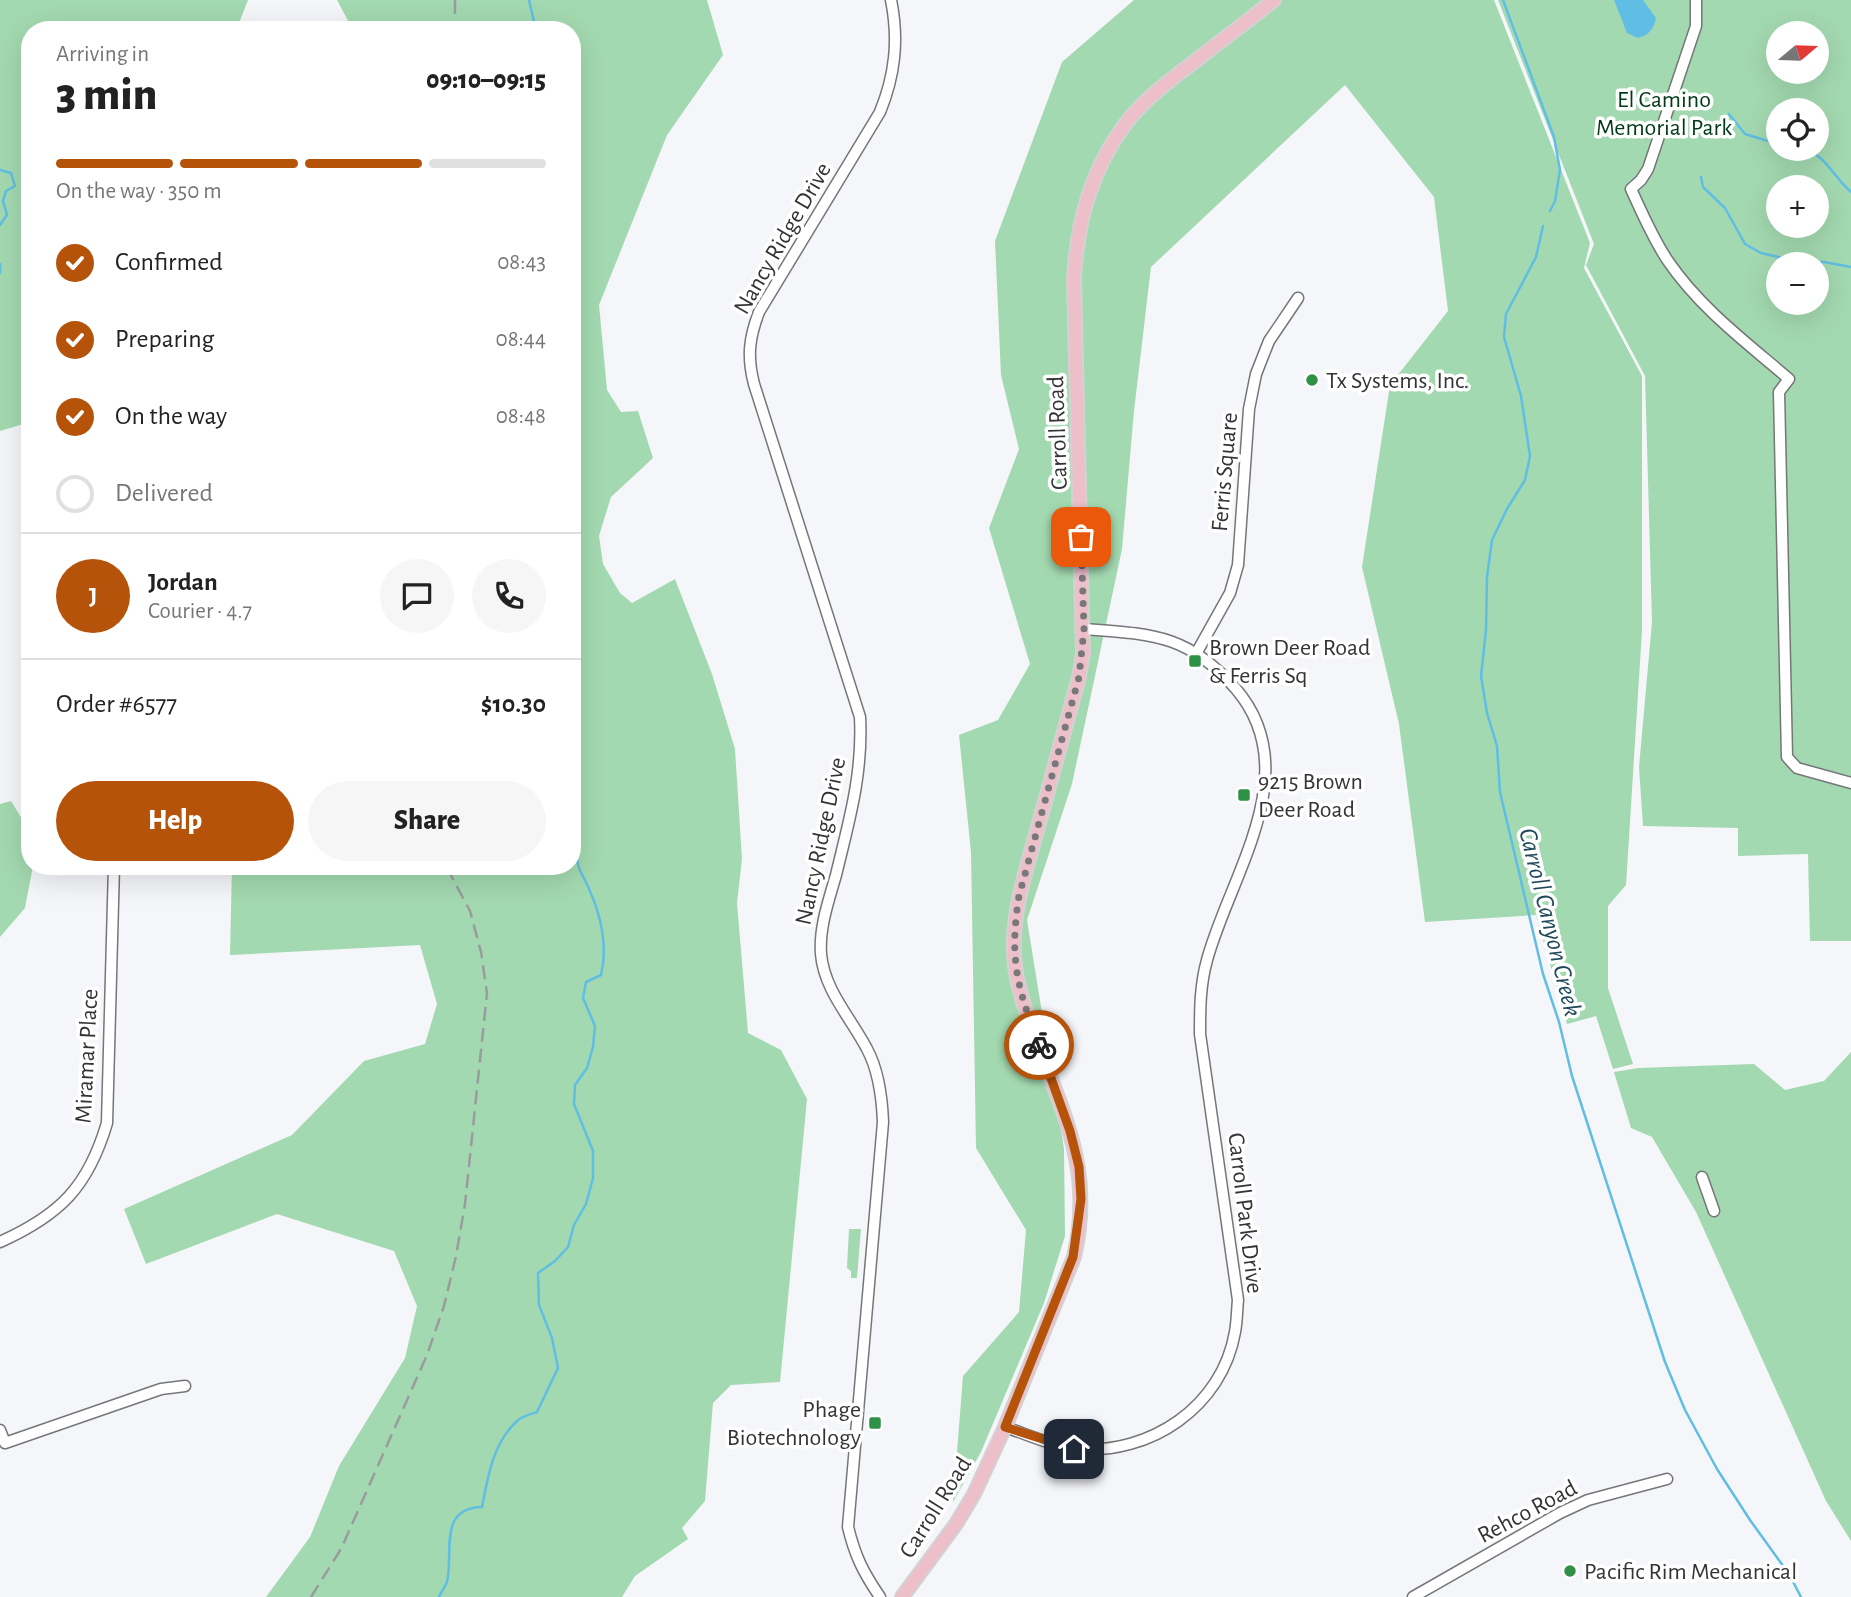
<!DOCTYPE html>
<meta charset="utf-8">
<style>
:root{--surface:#fff;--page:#f6f6f6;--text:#222;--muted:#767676;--line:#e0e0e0;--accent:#b45309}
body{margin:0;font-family:"Alegreya Sans",sans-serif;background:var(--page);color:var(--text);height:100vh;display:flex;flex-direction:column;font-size:26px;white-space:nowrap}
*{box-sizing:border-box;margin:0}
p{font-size:23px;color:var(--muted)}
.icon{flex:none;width:38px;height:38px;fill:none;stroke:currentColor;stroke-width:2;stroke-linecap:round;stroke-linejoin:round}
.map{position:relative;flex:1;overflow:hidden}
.side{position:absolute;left:21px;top:21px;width:560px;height:854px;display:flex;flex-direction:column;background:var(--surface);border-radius:28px;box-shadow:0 7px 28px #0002}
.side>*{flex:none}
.needle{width:46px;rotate:71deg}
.tools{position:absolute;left:1766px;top:21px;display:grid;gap:14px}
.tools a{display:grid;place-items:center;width:63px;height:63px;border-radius:50%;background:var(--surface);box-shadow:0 7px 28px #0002;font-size:35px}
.pin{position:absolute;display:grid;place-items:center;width:60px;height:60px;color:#fff;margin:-30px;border-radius:14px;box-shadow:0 4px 10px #0006}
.courier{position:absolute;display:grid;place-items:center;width:70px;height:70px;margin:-35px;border:5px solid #b45309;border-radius:50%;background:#fff;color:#222;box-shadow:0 2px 9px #0007}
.overview em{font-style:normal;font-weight:800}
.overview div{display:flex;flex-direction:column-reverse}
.overview{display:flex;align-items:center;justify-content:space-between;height:119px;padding:0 35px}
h1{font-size:46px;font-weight:800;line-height:52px}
.bar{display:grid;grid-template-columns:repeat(4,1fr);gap:10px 7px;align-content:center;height:84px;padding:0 35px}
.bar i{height:9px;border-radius:5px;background:var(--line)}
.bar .on{background:var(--accent)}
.bar p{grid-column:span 4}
.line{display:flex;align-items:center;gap:18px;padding:0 35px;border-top:2px solid var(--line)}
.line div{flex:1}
.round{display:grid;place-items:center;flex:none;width:74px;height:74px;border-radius:37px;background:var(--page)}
ol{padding:0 35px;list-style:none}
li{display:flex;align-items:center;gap:21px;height:77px}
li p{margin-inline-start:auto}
li .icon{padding:7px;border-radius:50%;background:var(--accent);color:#fff;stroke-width:4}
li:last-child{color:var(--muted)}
li i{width:38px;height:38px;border:4px solid var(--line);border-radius:50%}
.button{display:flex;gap:14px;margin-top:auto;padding:14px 35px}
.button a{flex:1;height:80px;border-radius:42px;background:var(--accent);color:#fff;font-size:28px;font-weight:800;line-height:80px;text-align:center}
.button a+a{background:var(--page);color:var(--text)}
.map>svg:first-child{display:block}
</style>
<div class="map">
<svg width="1851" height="1597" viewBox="0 0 1851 1597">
<rect width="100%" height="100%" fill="#f5f6fa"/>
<g fill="#a3d9b0" fill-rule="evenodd">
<polygon points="0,0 248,0 237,28 233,30 30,30 30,422 0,431"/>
<polygon points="337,0 707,0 723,55 667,135 599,305 607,390 621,412 638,411 653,458 611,497 599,536 603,564 620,593 632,603 675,579 712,674 735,749 742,859 737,903 748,1033 781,1050 807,1099 780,1382 731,1385 713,1403 705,1501 682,1528 688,1539 635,1576 622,1597 266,1597 310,1537 339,1466 405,1358 417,1306 394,1251 277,1214 146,1264 124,1209 292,1135 364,1061 425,1044 437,1004 420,945 230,955 232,866 572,866 572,30 353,30"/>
<polygon points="1134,0 1494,0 1590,243 1584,268 1642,376 1642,631 1626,885 1608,906 1608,988 1633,1064 1613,1069 1596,1016 1567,1024 1536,915 1425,922 1399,724 1362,567 1390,385 1448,311 1434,197 1345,85 1151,267 1134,411 1122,549 1072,784 1027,920 1064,1149 1065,1236 1044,1303 981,1452 953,1502 963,1376 1019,1312 1026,1230 976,1148 971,852 959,735 998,720 1030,664 989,528 1019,449 1001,375 995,241 1062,62"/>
<path d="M1498,0h353v941h-41l-2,-87 -70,2v-28l-95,-2 -4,-59 13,-145 -7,-246 -59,-111 8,-21zM1778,33h38v39h-38zM1778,110h38v39h-38zM1778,187h38v39h-38zM1778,264h38v39h-38z"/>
<polygon points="11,801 30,832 30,866 33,866 25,908 0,937 0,804"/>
<polygon points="1851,1052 1851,1541 1826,1501 1696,1212 1652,1137 1631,1128 1614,1072 1638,1068 1754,1064 1785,1090 1824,1081"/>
<polygon points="849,1229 861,1229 857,1278 851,1278 851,1271 847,1268"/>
</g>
<path fill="#60bee4" d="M1614,0h29l13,18c-2,11 -7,17 -18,20l-11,-5z"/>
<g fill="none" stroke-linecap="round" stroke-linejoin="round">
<g stroke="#60bee4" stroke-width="2.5">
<polyline points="529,0 536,30"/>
<polyline points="1503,0 1554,137 1560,170 1555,201 1550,211"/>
<polyline points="1729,114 1745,134 1778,144"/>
<path d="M1802,149c25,6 31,28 49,43"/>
<polyline points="0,170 11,173 15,186 6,191 3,201 7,215 0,225"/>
<polyline points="1701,177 1703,187 1725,208 1745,244 1761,253 1800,262 1824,262 1851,267"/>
<polyline points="1543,226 1536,257 1506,314 1504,337 1521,396 1530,456 1525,480 1507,509 1492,540 1487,577 1486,630 1481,676 1487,713 1497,746 1500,792 1543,974 1559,1022 1572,1076 1665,1362 1685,1410 1717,1469 1750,1520 1789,1574 1801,1597"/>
<polyline points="0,264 0,273"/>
<path d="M439,1597c2,-5 6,-10 8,-15 7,-28 -10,-74 35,-75 6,-31 11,-64 35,-86 5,-5 14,-7 20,-9l21,-44 -6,-30 -13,-33 -1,-32 17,-12 13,-14 6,-22 12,-21 7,-26v-27l-19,-47 1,-19 12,-17 6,-21 2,-21 -12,-28 3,-16 15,-7c7,-28 0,-60 -12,-86 -8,-20 -13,-18 -12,-41l-5,-4"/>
</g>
<g stroke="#75767a" stroke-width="13">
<g id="minor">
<path d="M1696,0v26l-48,143 -7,11 -10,9c11,24 22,50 37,72 32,47 79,82 121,118l-10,13 8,365 10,11 54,15"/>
<polyline points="1197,652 1230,593 1238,565 1249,409 1256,374 1269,341 1298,298"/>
<polyline points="1702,1177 1714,1211"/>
<path d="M0,1242c60,-27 88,-55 107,-119l7,-257"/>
<path d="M1005,1427c21,7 50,20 72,22 73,6 145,-42 158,-117 2,-11 2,-22 3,-32l-38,-266c0,-25 0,-49 7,-74 23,-85 100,-188 29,-271 -48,-55 -84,-55 -152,-60"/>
<polyline points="0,1430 5,1443 161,1389 185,1386"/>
<path d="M880,1597c-17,-25 -25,-41 -32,-70l35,-405c-1,-25 -4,-51 -16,-73 -16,-31 -43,-59 -46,-95 -2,-27 8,-54 15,-79 13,-54 27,-101 24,-158l-106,-333c-7,-27 -5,-46 5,-72l121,-200c15,-37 19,-72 11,-112"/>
<polyline points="1413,1597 1560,1513 1588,1500 1667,1479"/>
</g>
</g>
<g stroke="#d2d2d3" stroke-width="16">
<path id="major" d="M902,1597l54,-73 18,-30 31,-67 69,-170c20,-86 -10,-142 -39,-220 -8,-23 -17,-47 -20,-71 -6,-50 12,-98 25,-146 13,-47 26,-95 39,-143l4,-23 -9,-375c3,-57 17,-109 52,-156 19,-25 47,-45 72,-64 25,-20 51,-39 76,-59"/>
</g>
<use href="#minor" stroke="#fff" stroke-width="10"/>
<use href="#major" stroke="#ecbfc9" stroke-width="12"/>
<g stroke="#9a9b9e" stroke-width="2.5" stroke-dasharray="14 7" stroke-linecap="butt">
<polyline points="455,0 455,30"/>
<polyline points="311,1597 341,1549 427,1355 444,1306 456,1256 465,1204 487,993 481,952 470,911 446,866"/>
</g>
</g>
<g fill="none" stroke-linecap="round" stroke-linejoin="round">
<path stroke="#78787b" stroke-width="7" stroke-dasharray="0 12.6" d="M1039,1045c-22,-58 -30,-86 -20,-149l60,-219 5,-48 -3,-92"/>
<polyline stroke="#b45309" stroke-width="9" points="1039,1045 1070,1131 1079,1167 1081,1199 1073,1257 1005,1427 1074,1449"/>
</g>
<g fill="#2e9146" stroke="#fff" stroke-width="2.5">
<circle cx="1312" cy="380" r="7"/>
<rect x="1188" y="654" width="14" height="14" rx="3.5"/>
<rect x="1237" y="788" width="14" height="14" rx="3.5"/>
<rect x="868" y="1416" width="14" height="14" rx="3.5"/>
<circle cx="1570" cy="1571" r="7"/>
</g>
<g text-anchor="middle" stroke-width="7" stroke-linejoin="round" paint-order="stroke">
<g font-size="24" fill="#013a19" stroke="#fff">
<text x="1664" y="107">El Camino<tspan x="1664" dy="28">Memorial Park</tspan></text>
</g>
<g font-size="24" fill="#343436" stroke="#fff">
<text transform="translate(782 238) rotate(-60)" y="8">Nancy Ridge Drive</text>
<text transform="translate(1057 433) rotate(-92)" y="8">Carroll Road</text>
<text transform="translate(1224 472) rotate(-85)" y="8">Ferris Square</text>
<text transform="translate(820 841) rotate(-78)" y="8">Nancy Ridge Drive</text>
<text transform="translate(86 1056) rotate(-87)" y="8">Miramar Place</text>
<text transform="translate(1246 1213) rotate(83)" y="8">Carroll Park Drive</text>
<text transform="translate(935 1507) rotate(-58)" y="8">Carroll Road</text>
<text transform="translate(1527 1511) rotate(-28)" y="8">Rehco Road</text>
</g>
<g font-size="24" fill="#343436" stroke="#fff" text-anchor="start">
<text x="1326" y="388">Tx Systems, Inc.</text>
<text x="1209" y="655">Brown Deer Road<tspan x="1209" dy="28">&amp; Ferris Sq</tspan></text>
<text x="1258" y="789">9215 Brown<tspan x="1258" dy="28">Deer Road</tspan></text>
<text x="861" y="1417" text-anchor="end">Phage<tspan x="861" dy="28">Biotechnology</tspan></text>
<text x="1584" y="1579">Pacific Rim Mechanical</text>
</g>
<g font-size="26" font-style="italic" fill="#204959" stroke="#fff">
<text transform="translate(1551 922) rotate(76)" y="9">Carroll Canyon Creek</text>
</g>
</g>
</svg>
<div class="tools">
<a><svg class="needle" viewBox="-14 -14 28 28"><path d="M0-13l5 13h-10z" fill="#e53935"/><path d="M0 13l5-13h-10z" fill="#767676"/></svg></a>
<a><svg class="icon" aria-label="locate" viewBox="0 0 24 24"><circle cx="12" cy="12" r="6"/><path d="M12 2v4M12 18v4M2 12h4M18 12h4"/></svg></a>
<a>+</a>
<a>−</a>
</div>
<div class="pin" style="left:1081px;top:537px;background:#ea580c"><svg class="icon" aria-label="bag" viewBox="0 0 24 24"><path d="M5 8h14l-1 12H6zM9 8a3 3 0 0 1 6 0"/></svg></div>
<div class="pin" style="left:1074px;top:1449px;background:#1f2937"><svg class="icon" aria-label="home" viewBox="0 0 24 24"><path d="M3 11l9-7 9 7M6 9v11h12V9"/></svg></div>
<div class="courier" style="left:1039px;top:1045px"><svg class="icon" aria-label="bike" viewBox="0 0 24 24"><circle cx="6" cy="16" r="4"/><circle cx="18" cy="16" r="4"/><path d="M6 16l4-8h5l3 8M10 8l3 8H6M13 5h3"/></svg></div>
<section class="side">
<div class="overview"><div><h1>3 min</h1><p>Arriving in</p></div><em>09:10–09:15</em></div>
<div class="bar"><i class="on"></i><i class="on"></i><i class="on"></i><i></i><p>On the way · 350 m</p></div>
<ol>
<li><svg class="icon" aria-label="check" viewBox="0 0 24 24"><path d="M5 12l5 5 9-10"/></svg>Confirmed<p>08:43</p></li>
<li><svg class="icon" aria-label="check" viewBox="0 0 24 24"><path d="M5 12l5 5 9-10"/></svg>Preparing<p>08:44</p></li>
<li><svg class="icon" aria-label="check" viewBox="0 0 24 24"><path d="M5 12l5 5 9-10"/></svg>On the way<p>08:48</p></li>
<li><i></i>Delivered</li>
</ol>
<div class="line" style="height:126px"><b class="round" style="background:var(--accent);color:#fff">J</b><div><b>Jordan</b><p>Courier · 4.7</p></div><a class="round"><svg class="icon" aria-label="chat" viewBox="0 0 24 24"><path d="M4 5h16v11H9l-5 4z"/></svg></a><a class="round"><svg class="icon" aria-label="phone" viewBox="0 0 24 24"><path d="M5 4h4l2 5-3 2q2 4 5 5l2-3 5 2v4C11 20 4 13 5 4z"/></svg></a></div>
<div class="line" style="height:91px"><div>Order #6577</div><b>$10.30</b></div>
<div class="button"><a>Help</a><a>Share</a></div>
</section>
</div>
